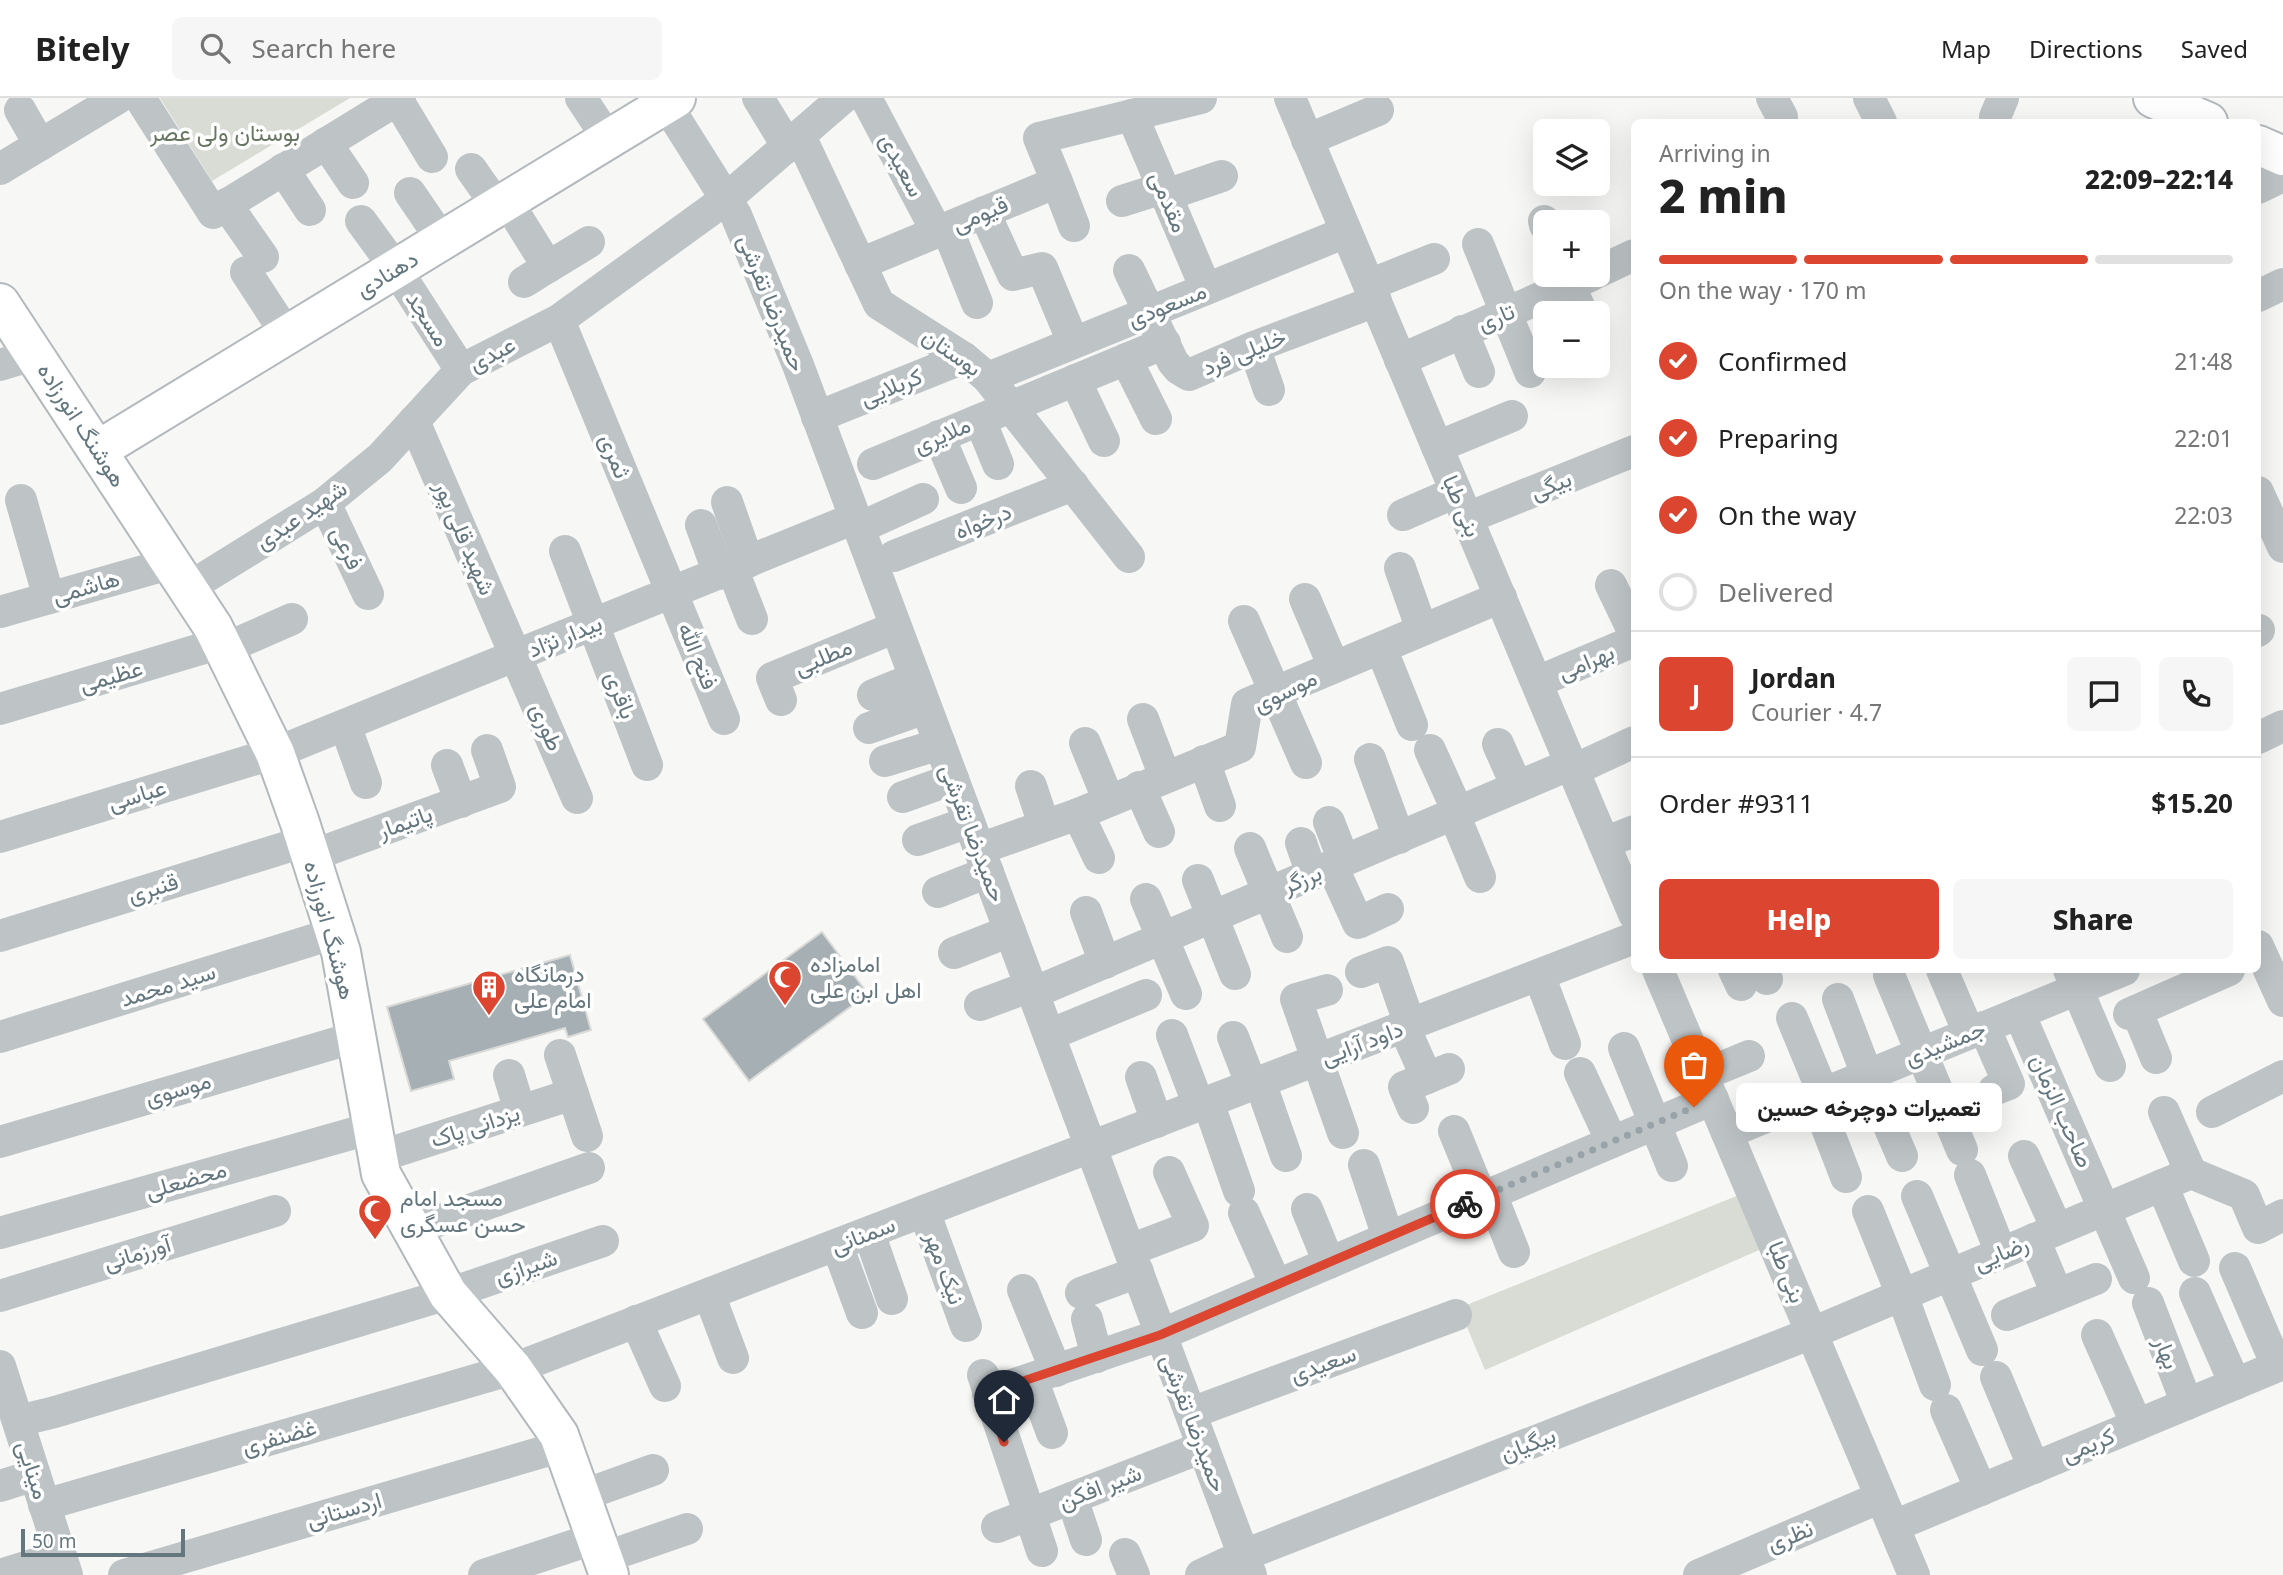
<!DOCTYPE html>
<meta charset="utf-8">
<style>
:root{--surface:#fff;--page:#f6f6f6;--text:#222;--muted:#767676;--line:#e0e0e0;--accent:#dc4530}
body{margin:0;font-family:"Noto Sans",Vazirmatn,sans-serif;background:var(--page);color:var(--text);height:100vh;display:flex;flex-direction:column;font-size:26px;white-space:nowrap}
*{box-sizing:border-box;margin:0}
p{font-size:23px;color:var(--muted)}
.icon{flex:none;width:38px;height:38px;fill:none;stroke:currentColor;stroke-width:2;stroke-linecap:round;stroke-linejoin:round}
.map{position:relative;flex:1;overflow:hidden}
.drawer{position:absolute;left:1631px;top:21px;width:630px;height:854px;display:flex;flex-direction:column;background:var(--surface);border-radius:10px;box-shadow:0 7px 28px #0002}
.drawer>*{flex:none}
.buttons{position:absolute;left:1533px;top:21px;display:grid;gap:14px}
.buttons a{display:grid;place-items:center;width:77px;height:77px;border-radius:10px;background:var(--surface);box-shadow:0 7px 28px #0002;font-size:35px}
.scale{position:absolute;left:21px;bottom:18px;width:164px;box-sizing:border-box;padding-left:7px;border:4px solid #64767e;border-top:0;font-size:19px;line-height:24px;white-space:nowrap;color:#64767e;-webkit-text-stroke:5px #fff;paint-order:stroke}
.pin{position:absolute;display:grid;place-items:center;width:60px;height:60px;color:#fff;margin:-72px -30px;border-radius:50% 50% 50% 0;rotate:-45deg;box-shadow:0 0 7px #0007}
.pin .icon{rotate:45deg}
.courier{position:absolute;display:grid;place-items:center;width:70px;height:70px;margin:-35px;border:5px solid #dc4530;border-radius:50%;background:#fff;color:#222;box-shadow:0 2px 9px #0007}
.bubble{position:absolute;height:49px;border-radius:10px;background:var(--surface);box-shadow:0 7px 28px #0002;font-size:23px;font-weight:800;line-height:49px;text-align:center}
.head em{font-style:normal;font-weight:800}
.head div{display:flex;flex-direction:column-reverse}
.head{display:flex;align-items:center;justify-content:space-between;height:119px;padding:0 28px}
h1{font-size:46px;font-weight:800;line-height:52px}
.bar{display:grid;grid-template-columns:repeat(4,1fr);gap:10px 7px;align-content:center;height:84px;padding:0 28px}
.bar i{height:9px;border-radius:5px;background:var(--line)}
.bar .active{background:var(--accent)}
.bar p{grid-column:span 4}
.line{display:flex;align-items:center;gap:18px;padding:0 28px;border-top:2px solid var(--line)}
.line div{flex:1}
.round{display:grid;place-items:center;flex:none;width:74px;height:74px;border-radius:10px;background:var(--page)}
ol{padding:0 28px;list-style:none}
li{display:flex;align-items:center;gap:21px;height:77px}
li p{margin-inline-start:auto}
li .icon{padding:7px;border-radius:50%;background:var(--accent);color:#fff;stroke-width:4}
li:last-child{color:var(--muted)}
li i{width:38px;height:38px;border:4px solid var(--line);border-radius:50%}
.action{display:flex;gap:14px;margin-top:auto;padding:14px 28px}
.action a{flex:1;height:80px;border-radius:10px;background:var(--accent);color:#fff;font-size:28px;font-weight:800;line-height:80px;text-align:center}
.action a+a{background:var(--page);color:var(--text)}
header{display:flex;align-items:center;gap:42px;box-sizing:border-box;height:98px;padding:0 35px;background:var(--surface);border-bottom:2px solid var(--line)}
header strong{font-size:33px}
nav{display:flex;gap:38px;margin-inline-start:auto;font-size:24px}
.search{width:490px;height:63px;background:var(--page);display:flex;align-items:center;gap:18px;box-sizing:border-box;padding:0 24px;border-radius:10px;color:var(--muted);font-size:26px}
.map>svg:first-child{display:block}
</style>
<header>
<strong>Bitely</strong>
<div class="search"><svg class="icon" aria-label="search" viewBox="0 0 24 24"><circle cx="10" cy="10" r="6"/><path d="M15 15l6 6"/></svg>Search here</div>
<nav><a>Map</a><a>Directions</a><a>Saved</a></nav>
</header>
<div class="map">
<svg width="2283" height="1477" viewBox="0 0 2283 1477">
<rect width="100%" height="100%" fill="#f7f7f5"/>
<g fill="#d8dcd4">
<polygon points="160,0 350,0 212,83"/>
<polygon points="1744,1095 1766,1149 1485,1272 1459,1210"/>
</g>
<g fill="#a6b0b4" stroke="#d9d9d7" stroke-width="2">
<polygon points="822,834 868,896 749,983 703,921"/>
<polygon points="570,857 591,932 568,939 565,930 449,963 454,981 411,993 387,909"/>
</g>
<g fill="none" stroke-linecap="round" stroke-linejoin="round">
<g stroke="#b2b8bb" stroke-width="42">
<g id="major">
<polyline points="2153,0 2208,24"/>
<polyline points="2258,47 2283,58"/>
<polyline points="0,205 213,529 275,655 300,725 341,854 381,1076 448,1196 513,1271 559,1337 609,1477"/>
<polyline points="98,352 676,0"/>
</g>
</g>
<g stroke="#bec4c6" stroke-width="32">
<polyline points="140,0 213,115 400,0"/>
<polyline points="581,0 608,41"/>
<polyline points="758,0 788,49"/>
<polyline points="866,0 937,134"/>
<polyline points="1290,0 1634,816"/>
<polyline points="1772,0 1782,19"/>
<polyline points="1869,0 1881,24"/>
<polyline points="397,1 432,59"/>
<polyline points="666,6 736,117 798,267 1251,1477"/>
<polyline points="20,12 40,47"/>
<polyline points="1132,17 1206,191"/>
<polyline points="1995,19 2003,0"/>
<polyline points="800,38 879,206 964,260 988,280 1129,459"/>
<polyline points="1307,42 1378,12"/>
<polyline points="326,45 353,85"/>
<polyline points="0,71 118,0"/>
<polyline points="283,71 310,112"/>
<polyline points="471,71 497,108"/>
<polyline points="1057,84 1074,128"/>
<polyline points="2258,90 2283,78"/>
<polyline points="410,95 442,142"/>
<polyline points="1166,97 1222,78"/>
<polyline points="507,103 548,169 524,184"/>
<polyline points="1122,103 1163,90"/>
<polyline points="226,106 263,159"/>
<polyline points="984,114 1013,177 1042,170 1073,244"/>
<polyline points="361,123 396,171 461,272"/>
<polyline points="1544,123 1545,127"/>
<polyline points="947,130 977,205"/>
<polyline points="1478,146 1530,274"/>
<polyline points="860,166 1057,84 1039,40 1201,0"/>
<polyline points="548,169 589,144"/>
<polyline points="1129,172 1173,264 1179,271 1189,277 1254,249 1376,203"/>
<polyline points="246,174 287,237"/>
<polyline points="1598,174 1634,157"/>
<polyline points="1565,177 1582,215"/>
<polyline points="1369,187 1434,161"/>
<polyline points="2258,198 2283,186"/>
<polyline points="559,222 724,621"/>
<polyline points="1462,233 1479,274"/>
<polyline points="1254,249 1269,292"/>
<polyline points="1126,261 1156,321"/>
<polyline points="1400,262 1592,177"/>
<polyline points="0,267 36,256"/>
<polyline points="988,280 1346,134"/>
<polyline points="1075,282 1104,343"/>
<polyline points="817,319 964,260"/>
<polyline points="980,322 998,366"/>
<polyline points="414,323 577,700"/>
<polyline points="939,338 961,390"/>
<polyline points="1437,349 1512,318"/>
<polyline points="873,366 1165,245"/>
<polyline points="2258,394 2283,449"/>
<polyline points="21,402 49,500"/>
<polyline points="727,404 748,464"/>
<polyline points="325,405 368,496"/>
<polyline points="1403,417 1456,394"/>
<polyline points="1467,420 1634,353"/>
<polyline points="701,427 719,476"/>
<polyline points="859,430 923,401"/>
<polyline points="565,453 647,667"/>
<polyline points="894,458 1073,387"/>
<polyline points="732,470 752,521"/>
<polyline points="1400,470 1422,532"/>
<polyline points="1611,487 1634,535"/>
<polyline points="188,490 325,405 380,360 461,272 559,222 726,101 843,0"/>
<polyline points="1305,501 1334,569"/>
<polyline points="0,514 172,465"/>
<polyline points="1244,523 1306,665"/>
<polyline points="2258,533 2259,532"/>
<polyline points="1381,550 1412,627"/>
<polyline points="224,551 292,521"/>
<polyline points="1537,584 1634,543"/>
<polyline points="873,597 915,580"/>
<polyline points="781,602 772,580 896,529"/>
<polyline points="0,611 221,545"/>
<polyline points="1143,621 1165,679"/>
<polyline points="345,627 366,685"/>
<polyline points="869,630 926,610"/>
<polyline points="2258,640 2283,628"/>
<polyline points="1085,645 1108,701"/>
<polyline points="1498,646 1517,689"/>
<polyline points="1430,652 1458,714"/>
<polyline points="1370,661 1399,740"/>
<polyline points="885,663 940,646"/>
<polyline points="1204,663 1220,708"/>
<polyline points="447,667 461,704"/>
<polyline points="1574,672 1634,644"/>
<polyline points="1031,688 1044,727"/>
<polyline points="1139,689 1159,734"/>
<polyline points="903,699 953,681"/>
<polyline points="1078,716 1099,760"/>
<polyline points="1454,716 1480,779"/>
<polyline points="1329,724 1344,763"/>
<polyline points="0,739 275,655 855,420"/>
<polyline points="918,742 969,724"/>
<polyline points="1301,745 1312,776"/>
<polyline points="1604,745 1634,733"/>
<polyline points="1250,750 1287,839"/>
<polyline points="979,751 1078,716 1240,649 1247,606 1501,499"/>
<polyline points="311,758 500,689 487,652"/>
<polyline points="1332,768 1358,825 1388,811"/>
<polyline points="1198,782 1235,876"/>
<polyline points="938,794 988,774"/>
<polyline points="1146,801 1186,896"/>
<polyline points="1086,814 1105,865"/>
<polyline points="0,838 306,743"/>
<polyline points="2258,848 2283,903"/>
<polyline points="954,855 1010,833"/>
<polyline points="1658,872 1914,1477"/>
<polyline points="1734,872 1741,887"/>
<polyline points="1763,872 1767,881"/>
<polyline points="1942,872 1969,935"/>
<polyline points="2069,872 2110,968"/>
<polyline points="1361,874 1388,864 1410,927"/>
<polyline points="1539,877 1565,946"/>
<polyline points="1889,877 1962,1052"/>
<polyline points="1327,892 1296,901 1343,1035"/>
<polyline points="1033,895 1571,666"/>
<polyline points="1838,901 1867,977 1902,1058"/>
<polyline points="980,907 1031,888"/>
<polyline points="2137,914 2156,960"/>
<polyline points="2019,915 2134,1180"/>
<polyline points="2129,916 2229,872"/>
<polyline points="1792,920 1823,995"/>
<polyline points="1404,929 1427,980 1449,971"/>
<polyline points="1984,929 2009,986 1994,992"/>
<polyline points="1049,937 1146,897"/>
<polyline points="1172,937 1199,1008"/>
<polyline points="0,939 335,835"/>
<polyline points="1233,939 1252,988"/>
<polyline points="1624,950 1672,1068"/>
<polyline points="560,957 587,1038"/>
<polyline points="1580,975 1612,1044"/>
<polyline points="509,977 520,1013"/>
<polyline points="1703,977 1749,958"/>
<polyline points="1141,979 1157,1024"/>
<polyline points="1260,984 1286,1058"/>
<polyline points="1815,999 1846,1079"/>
<polyline points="1208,1004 1239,1093"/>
<polyline points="1413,1010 1404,989 1427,980"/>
<polyline points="2164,1014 2191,1075"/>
<polyline points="2212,1014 2283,978"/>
<polyline points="1454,1033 1481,1099"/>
<polyline points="1727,1035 2124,872"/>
<polyline points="0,1044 356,939"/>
<polyline points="2024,1058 2057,1131"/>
<polyline points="378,1059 573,996"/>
<polyline points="1364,1067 1388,1139"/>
<polyline points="2191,1075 2244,1097 2258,1130 2283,1117"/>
<polyline points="1970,1077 2001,1155"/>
<polyline points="2162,1087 2194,1163"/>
<polyline points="1491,1096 1514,1154"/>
<polyline points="1917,1098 1982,1252"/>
<polyline points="1307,1111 1329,1165"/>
<polyline points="924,1113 966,1228"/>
<polyline points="1868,1113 1902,1197 1935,1287"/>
<polyline points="1244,1115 1276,1187"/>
<polyline points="412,1132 589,1070"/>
<polyline points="0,1135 372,1030"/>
<polyline points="869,1135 892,1201"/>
<polyline points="2034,1141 2057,1196"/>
<polyline points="837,1147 862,1215"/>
<polyline points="1130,1152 1193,1128 1169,1074"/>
<polyline points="2235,1170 2277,1268"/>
<polyline points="1023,1192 1056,1273"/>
<polyline points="1081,1195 1138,1174"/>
<polyline points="2195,1195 2235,1286"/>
<polyline points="709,1196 733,1260"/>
<polyline points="0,1198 275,1113"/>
<polyline points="2148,1205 2187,1306"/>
<polyline points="2007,1217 2096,1181"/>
<polyline points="1087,1221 1097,1259"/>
<polyline points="636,1223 665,1288"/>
<polyline points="2097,1237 2137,1327"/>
<polyline points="0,1268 67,1477"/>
<polyline points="983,1277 1042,1453"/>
<polyline points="1996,1279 2034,1370"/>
<polyline points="1032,1281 1052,1335"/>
<polyline points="988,1295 1160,1237 1713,1001"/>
<polyline points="1946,1312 1981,1392"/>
<polyline points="1191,1315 1456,1217"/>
<polyline points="18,1323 55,1314 448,1196 603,1143"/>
<polyline points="0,1388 35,1377"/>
<polyline points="581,1398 653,1372"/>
<polyline points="1072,1400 1086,1442"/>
<polyline points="44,1407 513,1271 1634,840"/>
<polyline points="1894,1428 2283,1266"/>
<polyline points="997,1429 1203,1349"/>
<polyline points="1125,1456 1134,1477"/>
<polyline points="603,1460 687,1431"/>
<polyline points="0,1477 61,1458"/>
<polyline points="124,1477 563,1348"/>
<polyline points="484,1477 596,1440"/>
<polyline points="1201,1477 1244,1457 1812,1235 2191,1075"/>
<polyline points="1699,1477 1881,1399"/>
</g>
<use href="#major" stroke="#fff" stroke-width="38"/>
</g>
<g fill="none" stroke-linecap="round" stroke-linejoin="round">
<polyline stroke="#97a3a8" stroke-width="7" stroke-dasharray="0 12.6" points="1465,1106 1694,1009"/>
<polyline stroke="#dc4530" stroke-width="9" points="1004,1344 988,1295 1160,1237 1465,1106"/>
</g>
<defs>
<g id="mosque-pin" transform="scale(1.75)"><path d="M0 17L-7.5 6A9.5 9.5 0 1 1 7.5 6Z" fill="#dc4530" stroke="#fff"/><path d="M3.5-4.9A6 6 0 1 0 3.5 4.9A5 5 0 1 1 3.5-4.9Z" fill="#fff"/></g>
<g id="building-pin" transform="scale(1.75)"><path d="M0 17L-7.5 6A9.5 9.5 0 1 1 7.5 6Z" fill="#dc4530" stroke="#fff"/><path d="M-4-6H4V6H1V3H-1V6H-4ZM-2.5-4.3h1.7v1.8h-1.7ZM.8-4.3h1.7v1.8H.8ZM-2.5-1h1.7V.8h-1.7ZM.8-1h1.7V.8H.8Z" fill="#fff"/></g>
</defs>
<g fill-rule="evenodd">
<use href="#mosque-pin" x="785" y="879"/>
<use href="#building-pin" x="489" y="889"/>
<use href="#mosque-pin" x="375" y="1113"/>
</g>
<g text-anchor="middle" stroke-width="7" stroke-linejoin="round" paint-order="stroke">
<g font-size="23" fill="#687762" stroke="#fff">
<text x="225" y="43">بوستان ولی عصر</text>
</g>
<g font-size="23" fill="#64767e" stroke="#fff">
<text transform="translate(902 67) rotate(62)" y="8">سعیدی</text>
<text transform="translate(1169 104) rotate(67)" y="8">مقدمی</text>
<text transform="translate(980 116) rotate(-23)" y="8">قیومی</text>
<text transform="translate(387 176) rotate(-31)" y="8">دهنادی</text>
<text transform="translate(772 205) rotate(68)" y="8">حمیدرضا تفرشی</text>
<text transform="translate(1167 207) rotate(-22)" y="8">مسعودی</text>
<text transform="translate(1496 219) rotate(-23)" y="8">تاری</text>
<text transform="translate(428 221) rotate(57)" y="8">مسجد</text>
<text transform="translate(952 254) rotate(35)" y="8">بوستان</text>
<text transform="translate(1244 254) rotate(-22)" y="8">خلیلی فرد</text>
<text transform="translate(492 256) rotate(-28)" y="8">عبدی</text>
<text transform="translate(891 289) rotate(-22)" y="8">کربلایی</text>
<text transform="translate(82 327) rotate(57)" y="8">هوشنگ انورزاده</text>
<text transform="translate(942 337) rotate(-23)" y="8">ملایری</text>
<text transform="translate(615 358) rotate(68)" y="8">ثمری</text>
<text transform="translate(1551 387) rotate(-22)" y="8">بیگی</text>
<text transform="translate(1462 408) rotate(67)" y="8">بنی طبا</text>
<text transform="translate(301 417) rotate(-34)" y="8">شهید عبدی</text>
<text transform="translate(983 423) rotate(-22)" y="8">درخواه</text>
<text transform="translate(465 440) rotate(67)" y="8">شهید قلی پور</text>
<text transform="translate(347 450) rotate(65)" y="8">فرعی</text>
<text transform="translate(86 489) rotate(-16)" y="8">هاشمی</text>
<text transform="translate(565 538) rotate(-22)" y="8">بیدار نژاد</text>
<text transform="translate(698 558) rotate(68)" y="8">فتح الله</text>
<text transform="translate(823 559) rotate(-23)" y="8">مطلبی</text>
<text transform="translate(1586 564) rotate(-23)" y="8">بهرامی</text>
<text transform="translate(111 578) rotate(-16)" y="8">عظیمی</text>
<text transform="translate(1285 593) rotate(-26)" y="8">موسوی</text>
<text transform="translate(621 597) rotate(69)" y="8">باقری</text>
<text transform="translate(547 629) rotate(67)" y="8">طوری</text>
<text transform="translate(137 697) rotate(-17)" y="8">عباسی</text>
<text transform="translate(405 724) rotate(-20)" y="8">پاتیمار</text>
<text transform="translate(973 735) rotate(69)" y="8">حمیدرضا تفرشی</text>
<text transform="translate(1302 781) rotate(-23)" y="8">برزگر</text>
<text transform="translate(153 790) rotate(-17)" y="8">قنبری</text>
<text transform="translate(330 832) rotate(75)" y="8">هوشنگ انورزاده</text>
<text transform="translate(168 887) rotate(-17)" y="8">سید محمد</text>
<text transform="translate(1362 945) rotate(-21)" y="8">داود آرایی</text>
<text transform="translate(1945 945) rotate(-22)" y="8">جمشیدی</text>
<text transform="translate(178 991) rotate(-16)" y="8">موسوی</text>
<text transform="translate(2062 1013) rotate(66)" y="8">صاحب الزمان</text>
<text transform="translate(475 1028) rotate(-18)" y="8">یزدانی پاک</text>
<text transform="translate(186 1082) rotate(-16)" y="8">محضعلی</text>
<text transform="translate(863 1137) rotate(-21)" y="8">سمنانی</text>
<text transform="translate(137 1155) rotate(-17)" y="8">آورزمانی</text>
<text transform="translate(2001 1155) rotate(-23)" y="8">رضایی</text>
<text transform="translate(526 1169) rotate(-19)" y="8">شیرازی</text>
<text transform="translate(945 1170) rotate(70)" y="8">نیک مهر</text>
<text transform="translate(1787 1174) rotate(68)" y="8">بنی طبا</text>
<text transform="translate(2167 1255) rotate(69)" y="8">بهار</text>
<text transform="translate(1323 1266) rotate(-20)" y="8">سعیدی</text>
<text transform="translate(1194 1325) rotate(69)" y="8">حمیدرضا تفرشی</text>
<text transform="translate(279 1339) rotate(-16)" y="8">غضنفری</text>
<text transform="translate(1528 1346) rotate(-21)" y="8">بیگیان</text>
<text transform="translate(2088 1347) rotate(-23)" y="8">کریمی</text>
<text transform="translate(33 1372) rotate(72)" y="8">مینایی</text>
<text transform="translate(1100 1389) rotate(-21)" y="8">شیر افکن</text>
<text transform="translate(344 1412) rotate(-16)" y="8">اردستانی</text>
<text transform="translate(1790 1438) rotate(-22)" y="8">نظری</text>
</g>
<g font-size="23" fill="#64767e" stroke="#fff" text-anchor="start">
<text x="810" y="874">امامزاده<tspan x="810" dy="26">اهل ابن علی</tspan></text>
<text x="514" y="884">درمانگاه<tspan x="514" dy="26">امام علی</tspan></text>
<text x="400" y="1108">مسجد امام<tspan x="400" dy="26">حسن عسگری</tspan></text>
</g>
</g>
</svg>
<div class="buttons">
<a><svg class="icon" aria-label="layers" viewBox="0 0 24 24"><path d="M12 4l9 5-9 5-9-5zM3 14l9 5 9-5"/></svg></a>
<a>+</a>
<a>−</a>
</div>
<div class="scale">50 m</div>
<div class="pin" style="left:1694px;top:1009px;background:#ea580c"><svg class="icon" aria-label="bag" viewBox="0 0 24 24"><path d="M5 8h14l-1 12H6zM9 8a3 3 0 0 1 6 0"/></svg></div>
<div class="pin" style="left:1004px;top:1344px;background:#1f2937"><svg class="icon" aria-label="home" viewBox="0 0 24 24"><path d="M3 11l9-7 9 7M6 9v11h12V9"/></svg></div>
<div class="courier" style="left:1465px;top:1106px"><svg class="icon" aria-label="bike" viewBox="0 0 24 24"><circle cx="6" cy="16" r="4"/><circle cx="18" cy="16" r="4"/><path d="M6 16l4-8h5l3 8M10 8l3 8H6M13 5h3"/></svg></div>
<div class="bubble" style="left:1736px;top:985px;width:266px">تعمیرات دوچرخه حسین</div>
<section class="drawer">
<div class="head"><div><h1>2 min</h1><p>Arriving in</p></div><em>22:09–22:14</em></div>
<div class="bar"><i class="active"></i><i class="active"></i><i class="active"></i><i></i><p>On the way · 170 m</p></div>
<ol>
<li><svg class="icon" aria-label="check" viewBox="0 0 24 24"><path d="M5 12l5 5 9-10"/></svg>Confirmed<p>21:48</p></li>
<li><svg class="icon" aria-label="check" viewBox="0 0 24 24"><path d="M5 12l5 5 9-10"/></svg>Preparing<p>22:01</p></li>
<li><svg class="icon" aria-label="check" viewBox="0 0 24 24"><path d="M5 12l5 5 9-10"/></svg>On the way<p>22:03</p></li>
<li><i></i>Delivered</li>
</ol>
<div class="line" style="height:126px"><b class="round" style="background:var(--accent);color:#fff">J</b><div><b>Jordan</b><p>Courier · 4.7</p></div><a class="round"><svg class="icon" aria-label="chat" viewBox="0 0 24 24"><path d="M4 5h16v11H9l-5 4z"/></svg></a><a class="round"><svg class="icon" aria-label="phone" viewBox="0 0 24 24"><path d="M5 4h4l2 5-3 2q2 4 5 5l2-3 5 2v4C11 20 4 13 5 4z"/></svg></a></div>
<div class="line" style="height:91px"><div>Order #9311</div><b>$15.20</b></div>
<div class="action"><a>Help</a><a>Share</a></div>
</section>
</div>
